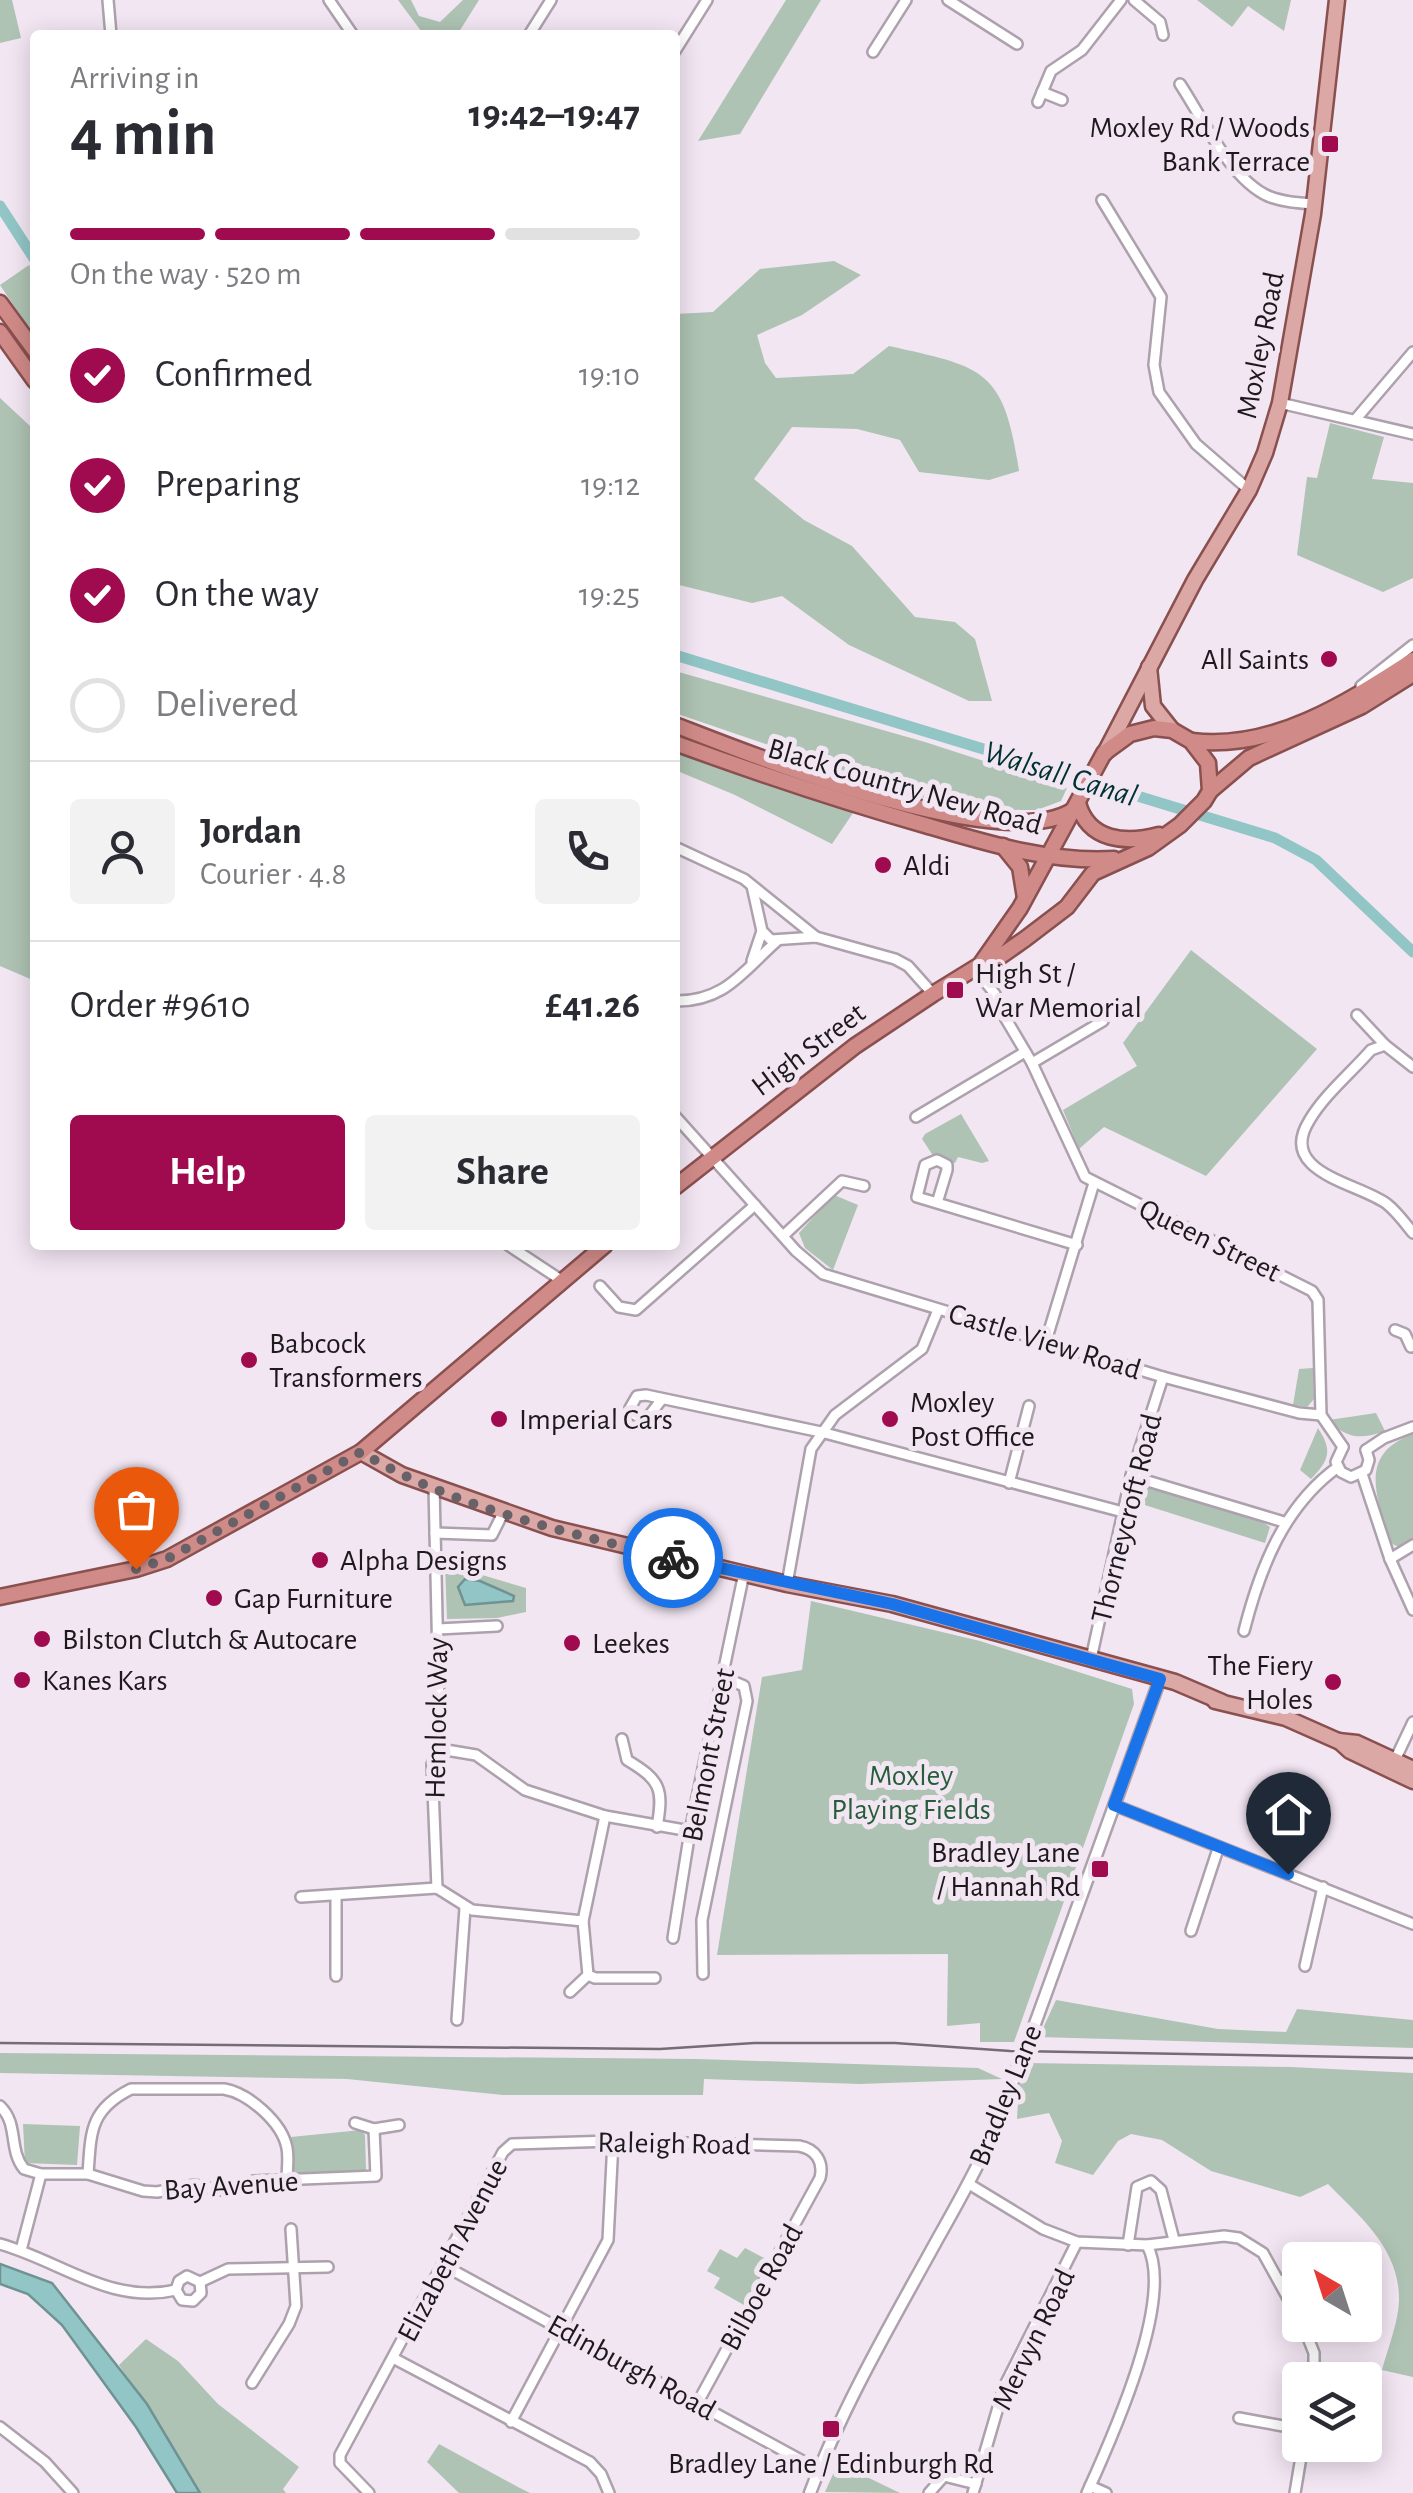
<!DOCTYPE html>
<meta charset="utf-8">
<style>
:root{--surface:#fff;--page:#f2f2f3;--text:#2b2b33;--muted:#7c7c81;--line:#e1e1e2;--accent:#a00a4f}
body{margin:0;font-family:"Alegreya Sans",sans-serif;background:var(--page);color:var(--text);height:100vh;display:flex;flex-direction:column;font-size:38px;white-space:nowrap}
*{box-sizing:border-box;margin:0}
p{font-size:32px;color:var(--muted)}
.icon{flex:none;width:55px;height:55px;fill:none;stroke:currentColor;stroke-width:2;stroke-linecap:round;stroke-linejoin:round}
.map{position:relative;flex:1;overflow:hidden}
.sheet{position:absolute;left:30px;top:30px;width:650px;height:1220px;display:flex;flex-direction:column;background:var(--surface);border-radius:10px;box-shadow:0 5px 25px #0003}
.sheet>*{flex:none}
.needle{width:65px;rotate:321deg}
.tools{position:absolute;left:1282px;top:2242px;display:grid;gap:20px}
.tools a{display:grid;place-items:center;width:100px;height:100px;border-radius:10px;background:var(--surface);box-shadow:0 5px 25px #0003;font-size:50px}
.pin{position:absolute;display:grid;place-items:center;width:85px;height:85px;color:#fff;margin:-102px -42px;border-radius:50% 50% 50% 0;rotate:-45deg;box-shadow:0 0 10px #0007}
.pin .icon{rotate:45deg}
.courier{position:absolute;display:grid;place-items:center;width:100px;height:100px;margin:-50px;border:8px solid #1a73e8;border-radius:50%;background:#fff;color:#222;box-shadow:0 2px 12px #0007}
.headline em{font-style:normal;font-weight:700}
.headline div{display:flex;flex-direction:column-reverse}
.headline{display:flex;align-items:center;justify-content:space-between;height:170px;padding:0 40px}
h1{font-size:65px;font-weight:700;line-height:75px}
.bar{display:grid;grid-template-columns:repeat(4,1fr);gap:15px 10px;align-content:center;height:120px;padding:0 40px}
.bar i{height:12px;border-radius:8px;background:var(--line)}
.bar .active{background:var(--accent)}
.bar p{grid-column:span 4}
.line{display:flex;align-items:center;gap:25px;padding:0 40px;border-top:2px solid var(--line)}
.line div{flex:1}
.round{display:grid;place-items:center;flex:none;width:105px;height:105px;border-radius:10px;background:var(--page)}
ol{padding:0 40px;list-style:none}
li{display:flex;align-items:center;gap:30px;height:110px}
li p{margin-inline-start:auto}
li .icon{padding:10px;border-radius:50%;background:var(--accent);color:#fff;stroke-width:4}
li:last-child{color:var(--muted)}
li i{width:55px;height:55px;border:5px solid var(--line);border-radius:50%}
.cta{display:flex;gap:20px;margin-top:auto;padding:20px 40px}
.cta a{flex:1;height:115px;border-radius:10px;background:var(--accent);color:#fff;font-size:40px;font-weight:700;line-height:115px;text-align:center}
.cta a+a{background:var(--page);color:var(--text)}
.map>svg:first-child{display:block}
</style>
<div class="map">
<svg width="1413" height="2493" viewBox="0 0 1413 2493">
<rect width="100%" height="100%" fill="#f2e6f2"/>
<g fill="#aec3b3">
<polygon points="0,0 12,0 21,38 0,43"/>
<polygon points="398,0 411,0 419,16 440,22 463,0 479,0 457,35 424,35"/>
<polygon points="786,0 821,0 740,134 698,141"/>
<polygon points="1197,0 1291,0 1284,31 1248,6 1232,27"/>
<path d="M834,261l27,14 -59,40 -45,20 8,28 11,15 77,-4 36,-28c94,21 115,22 130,125l-30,9 -70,-8 -19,-32 -43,-11 -65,-2 -38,52 50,41 48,26 63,71 40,5 20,17 17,62h-23l-120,-56 -67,-49 -30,7 -77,-19v-270l38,-2 47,-43z"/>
<polygon points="29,265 35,275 35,338 0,285"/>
<polygon points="0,398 30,426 35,427 35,981 0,966"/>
<polygon points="1330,423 1384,437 1372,479 1413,483 1413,578 1383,592 1297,555 1307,477 1317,478"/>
<polygon points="675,671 925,742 1067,788 1061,801 1037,810 959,810 675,713"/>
<polygon points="675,750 853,813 832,844 735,795 675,770"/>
<polygon points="1191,950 1317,1049 1206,1176 1104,1127 1079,1149 1063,1110 1137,1066 1123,1043"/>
<polygon points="961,1114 989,1161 982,1163 958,1157 955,1163 932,1154 922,1139 925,1134"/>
<polygon points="834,1195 858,1205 833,1270 805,1248 799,1233"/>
<polygon points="1313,1368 1314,1399 1307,1407 1293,1405 1299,1369"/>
<path d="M1376,1413l9,18c-23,8 -38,9 -56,-11z"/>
<path d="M1318,1428c15,23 11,32 -7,51l-11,-9z"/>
<path d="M1413,1434v104l-14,9 -9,-4c-12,-45 -34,-88 23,-109z"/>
<polygon points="1146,1486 1264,1523 1270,1527 1265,1543 1132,1501 1136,1491"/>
<polygon points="445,1564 526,1588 526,1612 497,1618 447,1619"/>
<polygon points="811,1601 980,1641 1132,1689 1134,1704 1014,2042 980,2042 980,2023 947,2026 948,1954 717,1955 762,1677 802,1670"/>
<polygon points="1056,2000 1218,2029 1286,2032 1297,2009 1413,2020 1413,2048 1039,2037"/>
<polygon points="0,2053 697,2059 978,2068 1002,2079 860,2084 704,2079 703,2095 503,2095 347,2079 0,2073"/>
<path d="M1028,2063l263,4 122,6v304l-31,-7c6,-22 16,-47 17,-69 1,-52 -38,-83 -71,-117l-28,13 -89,-26 -49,-31 -31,-6 -13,7 -25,34 -38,-12 7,-22 -13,-28 -32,6 2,-33z"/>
<polygon points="23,2124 80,2126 77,2165 25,2163"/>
<polygon points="361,2130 365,2135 366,2170 292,2175 291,2137"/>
<polygon points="745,2248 768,2260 744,2305 714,2288 720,2278 707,2271 720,2249 737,2258"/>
<polygon points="146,2339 178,2361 218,2404 299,2467 283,2489 286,2493 200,2493 119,2365"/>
<polygon points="439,2444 518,2487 530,2493 459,2493 427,2462"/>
<polygon points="838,2463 900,2493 825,2492"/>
</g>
<g fill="#92c6c6" stroke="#6f9293" stroke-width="2.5">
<polygon points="465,1579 480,1581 514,1596 513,1601 465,1605 458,1587"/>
<polygon points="0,2264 52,2283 147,2404 200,2493 177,2493 136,2427 62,2325 28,2294 0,2284"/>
</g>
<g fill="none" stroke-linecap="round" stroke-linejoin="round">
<g stroke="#92c6c6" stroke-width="11">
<polyline points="0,206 35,260"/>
<polyline points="675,655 1275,838 1316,860 1413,952"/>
</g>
<g stroke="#aca1ac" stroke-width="14">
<g id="minor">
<polyline points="108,0 111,35"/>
<polyline points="329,0 353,35"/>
<polyline points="948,0 1017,44"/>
<polyline points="1134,0 1160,22 1163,35"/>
<polyline points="529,35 551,0"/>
<polyline points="675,51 707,0"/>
<polyline points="873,52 906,0"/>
<path d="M1180,84c22,33 50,95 88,112 14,6 31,7 47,8"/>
<polyline points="1042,92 1062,100"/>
<polyline points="1038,102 1051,71 1082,50 1121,0"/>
<polyline points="1102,200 1161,297 1154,365 1159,392 1196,444 1249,490"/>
<polyline points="1280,403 1413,434"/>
<polyline points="1355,420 1413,352"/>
<polyline points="1361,686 1413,645"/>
<polyline points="675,847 744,879 816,937"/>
<polyline points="752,886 762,931 771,940 816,937 895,959 908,966 933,994"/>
<polyline points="752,961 762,931"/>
<polyline points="975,969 995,994 997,1004 1032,1063 1085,1177 1312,1291 1318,1300 1321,1415 1343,1447"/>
<path d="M675,1001c50,1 68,-30 102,-60"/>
<polyline points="1357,1015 1385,1045"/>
<polyline points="1032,1063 1103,1021"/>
<path d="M1413,1067l-28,-22 -14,5c-20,23 -47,45 -62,71 -32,52 50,62 78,83 10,8 18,19 26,29"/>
<polyline points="675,1116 796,1251 823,1274 1163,1377 1299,1413 1321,1415"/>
<polyline points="916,1117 1025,1052"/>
<polyline points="937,1203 947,1170 947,1165 937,1160 925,1165 917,1197 1077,1245"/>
<polyline points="783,1236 842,1181 864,1186"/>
<polyline points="508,1245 564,1282"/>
<polyline points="600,1286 619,1307 636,1310 755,1205"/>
<polyline points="1395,1330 1405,1334 1411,1347"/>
<polyline points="1046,1341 1094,1183"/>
<polyline points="662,1399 649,1416 642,1419 632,1413 630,1408 637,1396 646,1395 821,1432 1123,1512"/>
<polyline points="1343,1447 1336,1462 1341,1472 1351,1477 1366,1470 1369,1460 1366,1450"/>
<polyline points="1366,1450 1384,1438 1413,1427"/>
<polyline points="1362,1474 1390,1559 1413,1610"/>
<polyline points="1131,1476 1284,1522"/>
<polyline points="1009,1483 1029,1406"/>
<polyline points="434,1487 440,1749 432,1764 437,1888"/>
<polyline points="435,1533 492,1535 504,1511"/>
<polyline points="1390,1559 1413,1545"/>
<polyline points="787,1584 811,1449 835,1415 922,1349 938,1310"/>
<polyline points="438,1629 497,1626"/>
<path d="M1244,1631c16,-63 40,-125 94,-164"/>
<polyline points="1091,1659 1131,1476 1163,1377"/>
<path d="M622,1739l5,21c33,20 37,28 30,67"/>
<polyline points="440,1749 476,1755 525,1790 605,1816 690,1831"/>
<polyline points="1390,1761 1395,1760 1413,1722"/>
<polyline points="1114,1805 1413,1924"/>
<polyline points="301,1897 437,1888 472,1910 583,1921 588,1975 595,1978 655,1978"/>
<polyline points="583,1921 605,1816"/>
<polyline points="1191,1931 1218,1849"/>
<polyline points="673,1938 690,1831 744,1573"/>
<polyline points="1305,1966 1323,1887"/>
<polyline points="703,1974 702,1920 747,1701 744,1686 723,1677"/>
<polyline points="336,1976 336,1897"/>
<polyline points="570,1992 588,1975"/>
<polyline points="457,2020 465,1908"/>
<path d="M0,2106c19,18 8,43 24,63l17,5h47l55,17 14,1 38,-7 25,5 34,-9 122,-5 -2,-47"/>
<polyline points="355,2123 374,2129 399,2125"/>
<path d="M88,2174c3,-41 1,-64 43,-85h93c24,4 58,33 63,59 2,10 0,22 0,33"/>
<polyline points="969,2184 1043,2229 1077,2242 1147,2245 1224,2236 1239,2238 1263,2253 1300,2320"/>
<path d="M0,2244c61,17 110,61 176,46"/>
<polyline points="1128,2245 1137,2187 1151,2181 1161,2190 1174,2240"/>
<polyline points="21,2250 41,2174"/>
<polyline points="443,2265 819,2470"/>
<polyline points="1281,2281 1300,2274"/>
<polyline points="200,2282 228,2269 328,2267"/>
<polyline points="176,2290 182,2300 193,2301 201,2293 200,2282"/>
<polyline points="176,2290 179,2281 187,2276 200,2282"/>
<polyline points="1303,2325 1314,2353 1314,2380"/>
<polyline points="393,2358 590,2462 601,2474 609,2493"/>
<polyline points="252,2383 289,2324 296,2306 291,2229"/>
<polyline points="1239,2418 1300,2429"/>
<polyline points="511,2422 608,2240 613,2141"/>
<polyline points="0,2427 45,2462 73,2493"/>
<polyline points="1090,2486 1106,2493"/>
<path d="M369,2493l-29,-30v-8l163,-303 9,-8 101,-3 186,5c17,3 25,16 21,32l-122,224"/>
<polyline points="929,2493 944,2476 976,2484"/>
<polyline points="973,2493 1004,2387 1077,2242"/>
<path d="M1087,2493c24,-53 89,-195 60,-248"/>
<polyline points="1295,2493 1303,2445"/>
</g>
</g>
<g stroke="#aca1ac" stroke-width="15">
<g id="tertiary">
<polyline points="1032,2032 1160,1679"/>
<path d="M810,2493c33,-88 82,-171 127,-253 30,-53 60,-107 78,-166"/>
</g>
</g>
<g stroke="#8a504f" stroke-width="19">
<g id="primary">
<polyline points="1149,667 1153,706 1172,730"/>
<polyline points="1105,753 1195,580 1249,490 1265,453 1280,403 1313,214 1337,0"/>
<polyline points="361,1452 402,1475 552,1528 787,1584 892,1604 1175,1682 1222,1702"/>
<polyline points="1215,1701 1286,1718 1338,1741 1357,1743 1413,1769"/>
<polyline points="1339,1741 1350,1751 1413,1781"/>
</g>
</g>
<g stroke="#8a504f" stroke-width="19">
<g id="trunk">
<polyline points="0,303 35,351"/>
<polyline points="0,332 35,381"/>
<path d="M675,725c80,31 324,130 397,86"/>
<path d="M1192,741c81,10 156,-39 221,-81"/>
<path d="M675,743c82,30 165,58 250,82 61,18 125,38 189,34"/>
<polyline points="1210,791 1249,758 1362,706 1413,674"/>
<path d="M1078,803c10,38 48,41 81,32"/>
<polyline points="1003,846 1020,867 1025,898"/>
<polyline points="675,1187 855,1046 933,994 980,965 995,960 1025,939 1067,907 1093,873 1148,848 1180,825 1204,801 1210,791 1208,763 1191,741 1172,730 1154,728 1130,734 1104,753 1020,908 980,965"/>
<polyline points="0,1597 136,1569 167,1559 361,1452 605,1245"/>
</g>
</g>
<use href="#minor" stroke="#fff" stroke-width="9"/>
<use href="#tertiary" stroke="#fff" stroke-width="10"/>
<use href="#primary" stroke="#dca8a6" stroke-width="14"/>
<use href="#trunk" stroke="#d08b88" stroke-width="14"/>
<polyline stroke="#746d74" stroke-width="2.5" points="0,2043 660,2049 754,2043 895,2043 1010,2051 1413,2058"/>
<g stroke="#aca1ac" stroke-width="15" stroke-linecap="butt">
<polyline id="tertiary-bridge" points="1015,2074 1032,2032"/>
</g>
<use href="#tertiary-bridge" stroke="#fff" stroke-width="10"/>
</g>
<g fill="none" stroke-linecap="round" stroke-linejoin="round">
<path stroke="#686168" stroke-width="10" stroke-dasharray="0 18" d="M136,1569l31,-10 194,-107c90,55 211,82 312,106"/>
<polyline stroke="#1a73e8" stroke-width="12" points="673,1558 892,1604 1160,1679 1114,1805 1288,1874"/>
</g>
<g fill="#a00a4f" stroke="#f2e6f2" stroke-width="4">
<rect x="1320" y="134" width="20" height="20" rx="5"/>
<circle cx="1329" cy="659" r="10"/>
<circle cx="883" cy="865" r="10"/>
<rect x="945" y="980" width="20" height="20" rx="5"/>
<circle cx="249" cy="1360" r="10"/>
<circle cx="499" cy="1419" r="10"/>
<circle cx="890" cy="1419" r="10"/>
<circle cx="320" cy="1560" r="10"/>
<circle cx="214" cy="1598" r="10"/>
<circle cx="42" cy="1639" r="10"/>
<circle cx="572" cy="1643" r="10"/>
<circle cx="22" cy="1680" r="10"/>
<circle cx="1333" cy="1682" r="10"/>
<rect x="1090" y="1859" width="20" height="20" rx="5"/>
<rect x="821" y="2419" width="20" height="20" rx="5"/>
</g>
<g text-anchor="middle" stroke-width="10" stroke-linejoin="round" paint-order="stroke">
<g font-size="30" fill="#1d191d" stroke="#f2e6f2" text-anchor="start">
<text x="1310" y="137" text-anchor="end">Moxley Rd / Woods<tspan x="1310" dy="34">Bank Terrace</tspan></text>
<text x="1309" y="669" text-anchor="end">All Saints</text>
<text x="903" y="875">Aldi</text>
<text x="975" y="983">High St /<tspan x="975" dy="34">War Memorial</tspan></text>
<text x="269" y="1353">Babcock<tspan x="269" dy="34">Transformers</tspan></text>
<text x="910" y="1412">Moxley<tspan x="910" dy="34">Post Office</tspan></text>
<text x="519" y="1429">Imperial Cars</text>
<text x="340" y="1570">Alpha Designs</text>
<text x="234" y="1608">Gap Furniture</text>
<text x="62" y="1649">Bilston Clutch &amp; Autocare</text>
<text x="592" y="1653">Leekes</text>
<text x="1313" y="1675" text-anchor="end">The Fiery<tspan x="1313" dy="34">Holes</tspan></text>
<text x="42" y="1690">Kanes Kars</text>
<text x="1080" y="1862" text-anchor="end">Bradley Lane<tspan x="1080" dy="34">/ Hannah Rd</tspan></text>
<text x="831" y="2473" text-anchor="middle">Bradley Lane / Edinburgh Rd</text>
</g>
<g font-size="30" fill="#1d191d" stroke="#f2e6f2">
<text transform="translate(1260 345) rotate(-79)" y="10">Moxley Road</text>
<text transform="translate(905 786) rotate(16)" y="10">Black Country New Road</text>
<text transform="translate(808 1049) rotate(-37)" y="10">High Street</text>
<text transform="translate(1210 1240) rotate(26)" y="10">Queen Street</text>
<text transform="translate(1045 1341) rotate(17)" y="10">Castle View Road</text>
<text transform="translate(1126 1518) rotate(-76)" y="10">Thorneycroft Road</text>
<text transform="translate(436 1718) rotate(-89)" y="10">Hemlock Way</text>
<text transform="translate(708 1755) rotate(-79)" y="10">Belmont Street</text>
<text transform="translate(1005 2095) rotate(-68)" y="10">Bradley Lane</text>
<text transform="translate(674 2143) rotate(1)" y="10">Raleigh Road</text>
<text transform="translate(231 2185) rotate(-4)" y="10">Bay Avenue</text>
<text transform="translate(452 2250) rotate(-62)" y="10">Elizabeth Avenue</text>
<text transform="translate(761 2287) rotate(-61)" y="10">Bilboe Road</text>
<text transform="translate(1033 2339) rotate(-64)" y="10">Mervyn Road</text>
<text transform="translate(632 2367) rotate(29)" y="10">Edinburgh Road</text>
</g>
<g font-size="30" fill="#275e3a" stroke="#f2e6f2">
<text x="911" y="1785">Moxley<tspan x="911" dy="34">Playing Fields</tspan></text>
</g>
<g font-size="32" font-style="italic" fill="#003233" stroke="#f2e6f2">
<text transform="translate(1061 773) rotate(17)" y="11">Walsall Canal</text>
</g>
</g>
</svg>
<div class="tools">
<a><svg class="needle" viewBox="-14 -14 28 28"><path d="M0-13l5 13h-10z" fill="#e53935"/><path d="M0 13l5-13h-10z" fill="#7c7c81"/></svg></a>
<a><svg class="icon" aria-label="layers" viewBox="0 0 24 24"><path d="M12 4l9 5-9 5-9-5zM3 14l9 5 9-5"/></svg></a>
</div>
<div class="pin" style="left:136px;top:1569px;background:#ea580c"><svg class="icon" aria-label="bag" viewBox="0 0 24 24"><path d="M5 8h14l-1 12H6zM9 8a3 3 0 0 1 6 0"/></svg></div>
<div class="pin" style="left:1288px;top:1874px;background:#1f2937"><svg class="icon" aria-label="home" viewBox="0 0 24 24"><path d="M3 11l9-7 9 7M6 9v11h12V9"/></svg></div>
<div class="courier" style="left:673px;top:1558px"><svg class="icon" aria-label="bike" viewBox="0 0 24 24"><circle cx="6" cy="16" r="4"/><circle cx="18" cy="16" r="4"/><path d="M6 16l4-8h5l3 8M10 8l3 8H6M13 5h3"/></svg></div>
<section class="sheet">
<div class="headline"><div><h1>4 min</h1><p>Arriving in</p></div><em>19:42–19:47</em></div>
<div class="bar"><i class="active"></i><i class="active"></i><i class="active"></i><i></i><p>On the way · 520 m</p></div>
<ol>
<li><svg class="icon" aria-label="check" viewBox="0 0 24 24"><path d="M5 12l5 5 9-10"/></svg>Confirmed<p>19:10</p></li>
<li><svg class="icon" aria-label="check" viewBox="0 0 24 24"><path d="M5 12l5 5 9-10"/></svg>Preparing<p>19:12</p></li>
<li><svg class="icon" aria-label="check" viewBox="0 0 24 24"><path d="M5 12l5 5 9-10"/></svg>On the way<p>19:25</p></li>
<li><i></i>Delivered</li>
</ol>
<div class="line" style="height:180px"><a class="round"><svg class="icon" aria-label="person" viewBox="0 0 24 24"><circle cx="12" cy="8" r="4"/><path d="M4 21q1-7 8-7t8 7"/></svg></a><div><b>Jordan</b><p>Courier · 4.8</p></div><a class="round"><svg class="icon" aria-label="phone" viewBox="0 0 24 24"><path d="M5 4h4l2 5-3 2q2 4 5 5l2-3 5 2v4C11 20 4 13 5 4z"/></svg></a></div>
<div class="line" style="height:130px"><div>Order #9610</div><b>£41.26</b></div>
<div class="cta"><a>Help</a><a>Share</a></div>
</section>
</div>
